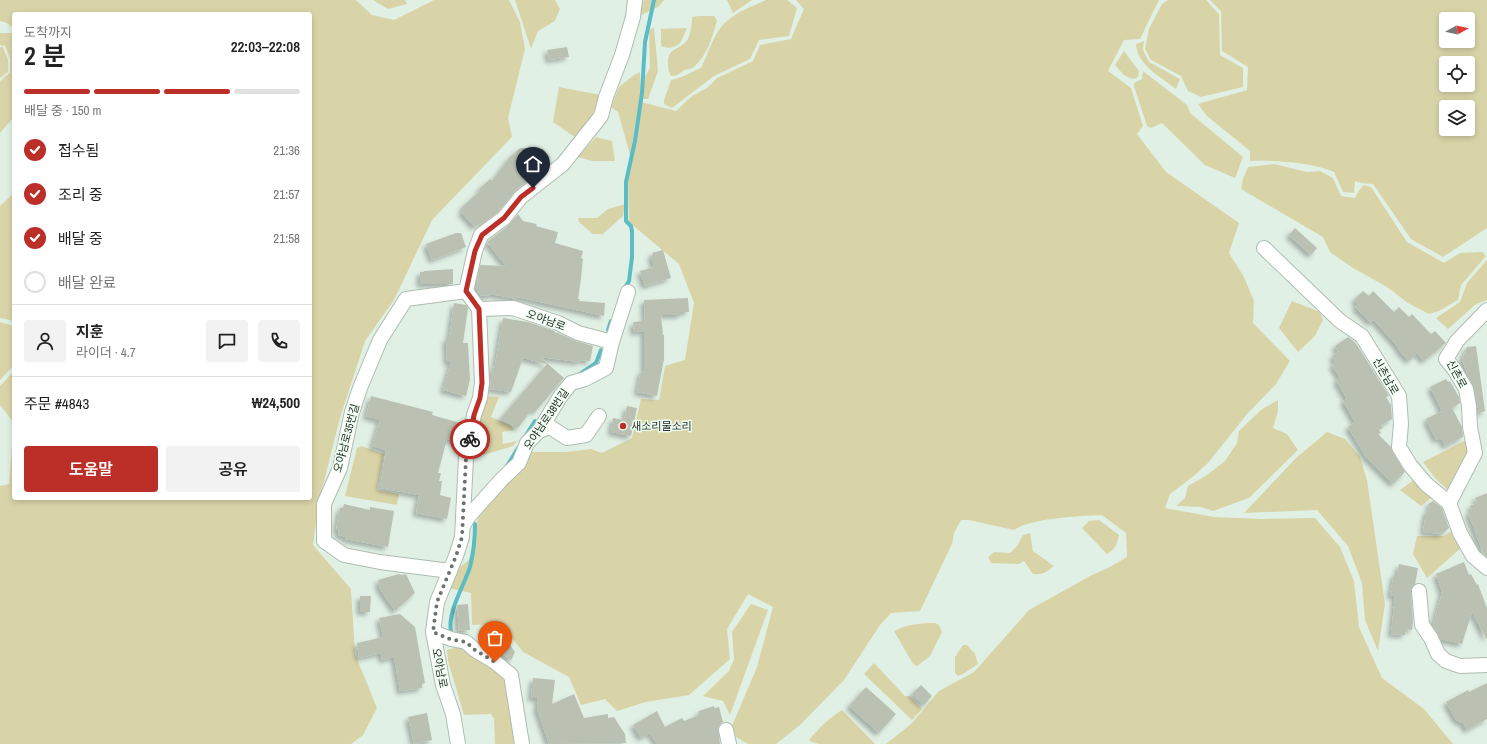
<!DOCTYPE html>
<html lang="ko">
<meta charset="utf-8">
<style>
:root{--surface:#fff;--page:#f2f2f2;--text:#222;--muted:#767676;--line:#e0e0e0;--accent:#bc2e28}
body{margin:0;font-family:"Archivo Narrow","Noto Sans KR",sans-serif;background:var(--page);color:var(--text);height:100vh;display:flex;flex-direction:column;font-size:15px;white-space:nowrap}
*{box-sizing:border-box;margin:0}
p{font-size:13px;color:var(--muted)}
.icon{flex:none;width:22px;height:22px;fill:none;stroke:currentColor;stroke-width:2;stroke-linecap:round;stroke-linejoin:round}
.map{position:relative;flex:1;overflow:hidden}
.side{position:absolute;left:12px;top:12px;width:300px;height:488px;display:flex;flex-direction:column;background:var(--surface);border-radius:4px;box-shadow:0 2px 6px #0003}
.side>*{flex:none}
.needle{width:26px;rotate:82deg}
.controls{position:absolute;left:1439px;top:12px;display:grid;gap:8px}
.controls a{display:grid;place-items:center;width:36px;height:36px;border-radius:4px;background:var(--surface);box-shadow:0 2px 6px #0003;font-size:20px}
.pin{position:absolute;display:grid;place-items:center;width:34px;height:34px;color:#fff;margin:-41px -17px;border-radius:50% 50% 50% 0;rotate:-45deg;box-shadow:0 0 4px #0007}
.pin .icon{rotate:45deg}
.courier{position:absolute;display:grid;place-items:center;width:40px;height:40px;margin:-20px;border:3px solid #bc2e28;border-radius:50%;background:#fff;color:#222;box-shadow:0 1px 5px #0007}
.overview em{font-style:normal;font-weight:600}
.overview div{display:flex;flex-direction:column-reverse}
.overview{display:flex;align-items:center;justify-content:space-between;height:68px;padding:0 12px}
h1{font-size:26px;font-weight:600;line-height:30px}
.bar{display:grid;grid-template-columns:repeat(4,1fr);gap:6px 4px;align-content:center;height:48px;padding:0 12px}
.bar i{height:5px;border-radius:3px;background:var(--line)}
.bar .selected{background:var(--accent)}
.bar p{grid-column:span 4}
.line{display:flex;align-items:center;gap:10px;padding:0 12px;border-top:1px solid var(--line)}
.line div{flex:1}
.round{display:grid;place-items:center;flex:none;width:42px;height:42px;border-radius:4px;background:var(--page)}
ol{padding:0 12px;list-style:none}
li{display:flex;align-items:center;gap:12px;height:44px}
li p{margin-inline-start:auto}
li .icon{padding:4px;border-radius:50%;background:var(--accent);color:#fff;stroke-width:4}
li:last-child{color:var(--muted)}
li i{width:22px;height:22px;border:2px solid var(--line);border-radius:50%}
.cta{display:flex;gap:8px;margin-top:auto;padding:8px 12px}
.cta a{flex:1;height:46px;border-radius:4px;background:var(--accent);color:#fff;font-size:16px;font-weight:600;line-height:46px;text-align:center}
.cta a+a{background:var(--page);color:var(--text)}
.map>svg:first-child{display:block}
</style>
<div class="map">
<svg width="1487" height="744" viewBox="0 0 1487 744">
<defs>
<filter id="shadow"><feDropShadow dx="-3.5" dy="3.5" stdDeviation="2" flood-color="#0004"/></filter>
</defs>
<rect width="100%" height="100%" fill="#e1f0e5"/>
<g fill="#d9d4a8" fill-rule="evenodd">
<polygon points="0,0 356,0 372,15 394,20 434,0 509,0 520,22 525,49 508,118 512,137 432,220 394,300 365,341 340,418 319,501 313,545 351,589 355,654 377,708 363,735 351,744 0,744 0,486 9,484 14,423 0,405 0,386 14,371 14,498 310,498 310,14 14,14 14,29 7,23 0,21"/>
<polygon points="373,0 405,0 407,4 388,9"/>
<polygon points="515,0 555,0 560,9 555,21 538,31 531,49"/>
<polygon points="644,0 664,0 658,7 639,16"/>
<polygon points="727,0 752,0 733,13"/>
<path d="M766,0h21l10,8 -8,28 -30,4 -9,19 -36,17 -42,32 -8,-4v-4l7,-20c11,-2 20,-8 30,-12 7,-14 14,-38 26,-47 11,-10 26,-15 39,-21z"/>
<path d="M796,0h363l-19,39 -16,1 -16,31 23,17 12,38 -6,8 29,38 73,51 -10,30 15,24 10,24 -1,22 37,38 -14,23 -29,30 -39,49 -13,12 -25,19 -5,14 49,9 48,2 53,-1 25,29 14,34 5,46 23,51 42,31 29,35h-567l25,-20 28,-33 35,-19 55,-62 61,-34 20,-9 17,-10 -1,-24 -24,-18c-23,1 -70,3 -88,15l-45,-10h-8l-7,13 -2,11 -32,67 -29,2 -11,12 -36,55 -44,45 -24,19h-28l-19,-11 28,-66 16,-60 -25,-13 -21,35 3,30 -41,36 -43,7 -29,9 -12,-12 -24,6 -12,-28 -46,-25 -22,-28 -29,1 -1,-32 -22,-5 11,-21 8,-6 6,-16 4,-27 16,-23 36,-43h35l26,-3 11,4 30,-15 9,-39 18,1 6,-34 20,-6 9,-57 -15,-39 -50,-42 -1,-43 4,-17 -14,-50 -7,-5 8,-20 15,-12 6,-3 1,30 35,9 16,-15 15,-8 10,-10 36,-17 7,-16 31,-6 13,-30z"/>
<polygon points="1168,0 1206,0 1219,14 1220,55 1243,68 1243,87 1201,97 1188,91 1181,76 1151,60 1145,49 1149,29 1162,4"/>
<path d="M1210,0h277v228l-44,29 -32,-18 -38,-55 -12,-1 -6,-2 -1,12 -11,-1 -9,-20c-22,-10 -60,-12 -84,-11v-10l-43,-35 -9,-12 49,-14 1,-23 -26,-16 -1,-40zM1446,19h22v22h-22zM1446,63h22v22h-22zM1446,107h22v22h-22z"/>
<path d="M699,16h15l3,4c-4,16 -10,36 -23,47 -3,2 -6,2 -9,3 -6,3 -6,6 -14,6 -2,-4 -3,-6 -3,-11 -1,-19 12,-14 20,-26 3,-7 4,-14 4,-22z"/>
<polygon points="654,27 658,71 648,99 643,99 644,78 650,68 649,31"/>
<path d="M687,28c-2,4 -4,11 -7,15 -5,5 -13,6 -19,3v-17z"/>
<polygon points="0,33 14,33 14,117 0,133 0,82 4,77 10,73 10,58 5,46 0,45"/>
<path d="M1144,41l-1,9 6,12 31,17 -4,10c-15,-12 -39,-24 -40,-45z"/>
<polygon points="0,47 3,47 8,60 8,72 0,78"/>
<path d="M1124,51l15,20 -1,6c-9,6 -17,-5 -23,-12z"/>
<polygon points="1143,71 1187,105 1190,113 1243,157 1235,178 1205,165 1162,123 1151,128 1147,126 1134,86 1134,83 1142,79"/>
<polygon points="559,87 601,95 587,127 576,138 553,122"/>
<polygon points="596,137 612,141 615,161 592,161 578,157"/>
<polygon points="1274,164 1307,172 1320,171 1333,178 1341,196 1355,198 1359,190 1364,185 1371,187 1407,242 1444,263 1460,253 1482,252 1486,256 1461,285 1458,300 1439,311 1429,314 1408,303 1387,287 1353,268 1330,252 1323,237 1241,189 1243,179 1248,167"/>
<polygon points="14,193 14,321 0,318 0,206"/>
<polygon points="625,204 623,216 603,234 593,234 579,222 578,218 597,218 608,209"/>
<polygon points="1487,260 1487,300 1476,304 1448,329 1436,318 1460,302 1467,283"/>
<polygon points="1292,301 1320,312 1323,320 1315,336 1298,352 1279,328"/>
<polygon points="0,322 14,326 14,365 0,380"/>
<polygon points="486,396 499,397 491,417 510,425 514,430 502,432 503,444 517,441 513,446 483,455 474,455"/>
<polygon points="1278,400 1278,411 1273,428 1287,434 1298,450 1249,498 1213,511 1201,507 1176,506 1185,498 1188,486 1207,475 1225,461 1237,443 1239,431 1262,409"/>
<polygon points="1327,432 1345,439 1360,457 1367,480 1385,604 1378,651 1365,620 1362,583 1348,546 1317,510 1244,513 1296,458"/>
<polygon points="1466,440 1470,453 1448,490 1435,478 1423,462"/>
<polygon points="361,446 384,454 377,490 399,494 397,505 345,496 357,448"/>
<polygon points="1415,479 1432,497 1421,506 1400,490"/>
<path d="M1099,520l20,15c-2,10 -4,14 -12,19l-25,-26 7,-7z"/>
<polygon points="1454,529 1462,547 1427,578 1413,554 1417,536 1444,536"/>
<path d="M1030,533l3,18 21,15c-7,6 -11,9 -21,8l-9,-13 -5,3 -28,-1 -3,-6 6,-5 16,1 7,-7 6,-11z"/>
<polygon points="751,604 768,610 730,715 723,701 703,696 729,671 734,659 732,632"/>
<path d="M935,623l4,2 3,7 -12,24 -13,10 -4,-2 -19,-33c13,-7 27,-8 41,-8z"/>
<polygon points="963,645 967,645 975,654 978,664 963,674 958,676 955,673 955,657"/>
<path d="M458,647c16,9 39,22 49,37l7,60h-19l-1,-25 -3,-5 -27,1 -16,-54 -1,-11z"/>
<polygon points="874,663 905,696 910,696 922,709 912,720 864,674"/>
<path d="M842,710l33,34h-56l-7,-2 -3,-2c10,-12 20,-22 33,-30z"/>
</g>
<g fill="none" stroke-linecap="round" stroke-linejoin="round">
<g stroke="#5abcc4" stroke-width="4">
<polyline points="624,289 629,281 632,257 632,231 631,226 626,221 626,182 635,141 642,93 645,42 654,0"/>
<polyline points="608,330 611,321"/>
<polyline points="577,376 596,363 601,350"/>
<polyline points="526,435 535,421"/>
<polyline points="507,466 518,448"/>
<path d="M451,632c-4,-20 13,-46 19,-65 3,-12 5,-31 5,-43"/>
</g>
</g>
<g fill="#bac1b2" filter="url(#shadow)">
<polygon points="567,47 569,57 549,60 547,50"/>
<polygon points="520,148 543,149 550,157 547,160 546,167 516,190 498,212 482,224 480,223 475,227 461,212 464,209 462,207 480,191 479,189 490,179 492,181 509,158"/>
<polygon points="518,214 523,221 537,224 536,226 558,232 555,243 583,251 581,258 583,259 581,278 578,299 580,299 579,301 605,303 604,316 517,297 517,299 490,294 490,296 480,295 477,292 478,277 480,265 506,266 487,242 509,225"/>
<polygon points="1295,228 1317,248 1311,255 1289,235"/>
<polygon points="456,233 461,233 466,247 432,260 426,244"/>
<polygon points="663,250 671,278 645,286 640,271 654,267 651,256 653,255 652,253"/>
<polygon points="453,269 453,284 420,284 420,272 424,272 424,271"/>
<polygon points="1363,291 1369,296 1373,291 1394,312 1399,307 1409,317 1412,314 1431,334 1435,331 1446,343 1424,361 1417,353 1409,361 1398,349 1399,348 1374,320 1371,323 1355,307 1358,304 1354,300"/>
<polygon points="688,298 689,312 681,312 681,315 661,315 663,335 664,335 664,359 657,396 637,392 641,371 644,372 644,331 634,332 633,322 645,321 644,300"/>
<polygon points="454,303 466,305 468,308 463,343 468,343 470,379 466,396 443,390 451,362 447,362 446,338 449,339"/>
<polygon points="503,318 528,322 555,331 554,332 558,333 576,341 593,346 590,361 580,360 579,362 540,357 564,378 535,412 532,409 518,428 500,419 547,364 523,358 511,392 490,389 492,369 495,365"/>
<polygon points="1348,337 1354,341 1359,348 1389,396 1386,397 1391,405 1392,419 1381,425 1383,428 1379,430 1381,433 1378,434 1391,447 1392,451 1405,472 1393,484 1366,457 1348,427 1355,422 1343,401 1347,399 1336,380 1340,378 1332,365 1336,362 1332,356 1338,352 1335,346"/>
<polygon points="1476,346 1485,411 1479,413 1474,387 1467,374 1462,359 1467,347"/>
<polygon points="1446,379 1448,382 1450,381 1459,397 1460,403 1452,408 1462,427 1463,437 1445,446 1441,438 1436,440 1426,419 1442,411 1430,387"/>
<polygon points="371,396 433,412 432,415 464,424 459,442 447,439 438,473 441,473 439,481 442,481 440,495 451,498 447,519 416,513 419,495 380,488 386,450 372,446 380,420 366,416"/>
<polygon points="627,406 637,408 631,436 611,432 613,418 624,420"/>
<polygon points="1487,493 1487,557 1484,555 1468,513 1472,511 1470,506 1477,503 1475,498"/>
<polygon points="1433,501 1442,508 1449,528 1442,534 1423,532 1426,512 1430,508 1428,504"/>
<polygon points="344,504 370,510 370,507 394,511 388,547 345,539 346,537 338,535 339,530 336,530 340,508 343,508"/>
<polygon points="1464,562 1469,575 1471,574 1477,585 1478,584 1487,608 1487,640 1472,612 1462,644 1441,639 1433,625 1442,592 1436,574"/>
<polygon points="1399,564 1418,568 1415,584 1412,587 1411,591 1413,622 1412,630 1406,629 1405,635 1391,634 1395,596 1390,595 1394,574 1397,574"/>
<polygon points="399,574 402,575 406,574 415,593 395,611 380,589 378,580"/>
<polygon points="360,596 371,596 370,612 360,612"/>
<polygon points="468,604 470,630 459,631 457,605"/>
<polygon points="400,614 415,627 425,683 422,684 422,688 400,691 394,657 382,660 381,653 359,658 357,643 383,637 379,618"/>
<polygon points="505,638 515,652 511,660 488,644"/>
<polygon points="533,678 555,680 552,704 574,694 584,718 608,714 608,718 614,717 625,734 626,743 549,744 537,709 538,698 531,698"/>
<polygon points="1487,683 1487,719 1467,730 1463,723 1456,720 1446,702 1468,690 1469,692"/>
<polygon points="921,685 932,696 924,705 912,694"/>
<polygon points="866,687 896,714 879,733 849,706"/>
<polygon points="714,706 714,708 719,707 723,722 720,724 718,728 720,744 657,744 650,733 641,738 633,725 657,711 665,727 682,718 684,721 699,715 699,711"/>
<polygon points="427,713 432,740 414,744 408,717"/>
</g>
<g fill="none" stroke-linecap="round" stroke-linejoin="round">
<g stroke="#aebcb1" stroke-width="16">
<g id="minor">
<polyline points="1264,248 1340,321 1362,336 1399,396 1401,424 1399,447 1410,465 1426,484 1449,503 1460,533 1473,556 1487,568"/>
<polyline points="479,309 513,308 558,323 578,333 612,342"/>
<polyline points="539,431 550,427 567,438 586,435 599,416"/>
<polyline points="1449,503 1475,453 1470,427 1469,406 1466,389 1454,369 1446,359 1457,341 1487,310"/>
<polyline points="463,526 469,516 502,479 519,463 527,443 539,431 560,397 571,383 585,379 606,368 612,342 628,292"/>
<polyline points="450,571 380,562 344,555 324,541 324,504 340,468 352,412 360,388 380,340 406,299 466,291"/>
<polyline points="1419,591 1422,625 1431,638 1438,654 1446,661 1460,666 1487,665"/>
<polyline points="433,632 451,639 466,642 475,650 495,662 511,675 522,744"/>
<polyline points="726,730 729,744"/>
<polyline points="458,744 453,714 443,685 433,632 437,602 456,556 462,537 466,458 474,415 480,398 482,383 479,309 466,291 475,251 481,235 504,218 521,197 563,164 601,116 606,97 622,55 633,17 635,0"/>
</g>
</g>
<use href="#minor" stroke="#fff" stroke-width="14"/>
</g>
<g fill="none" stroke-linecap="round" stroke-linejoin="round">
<polyline stroke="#6b736d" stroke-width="4" stroke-dasharray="0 7.2" points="470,439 466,458 462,537 456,556 437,602 433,632 450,639 466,642 475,650 495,662"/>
<polyline stroke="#bc2e28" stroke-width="5" points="470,439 474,415 480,398 482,383 479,309 466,291 475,251 482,235 504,218 521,197 533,188"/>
</g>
<circle fill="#bc2e28" stroke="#effef2" stroke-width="1.5" cx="623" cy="426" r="4"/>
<g text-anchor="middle" stroke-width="3" stroke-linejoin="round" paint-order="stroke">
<g font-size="11" fill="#2b302c" stroke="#effef2">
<text transform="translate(546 320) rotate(20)" y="4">오야남로</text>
<text transform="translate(1457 374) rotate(62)" y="4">신촌로</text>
<text transform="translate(1386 376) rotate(60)" y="4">신촌남로</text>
<text transform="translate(546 419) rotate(-56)" y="4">오야남로38번길</text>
<text transform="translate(346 438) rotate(-75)" y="4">오야남로35번길</text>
<text transform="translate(440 668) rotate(79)" y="4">오야남로</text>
</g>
<g font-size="11" fill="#2b302c" stroke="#effef2" text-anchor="start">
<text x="631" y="430">새소리물소리</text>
</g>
</g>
</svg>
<div class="controls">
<a><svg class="needle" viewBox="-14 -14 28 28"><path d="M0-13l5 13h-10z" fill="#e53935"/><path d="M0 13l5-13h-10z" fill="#767676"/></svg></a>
<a><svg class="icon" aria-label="locate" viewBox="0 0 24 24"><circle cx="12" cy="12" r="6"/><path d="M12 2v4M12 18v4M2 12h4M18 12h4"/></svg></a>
<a><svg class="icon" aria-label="layers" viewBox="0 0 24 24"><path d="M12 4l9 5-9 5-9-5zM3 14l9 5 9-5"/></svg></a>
</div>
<div class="pin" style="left:495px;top:662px;background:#ea580c"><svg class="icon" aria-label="bag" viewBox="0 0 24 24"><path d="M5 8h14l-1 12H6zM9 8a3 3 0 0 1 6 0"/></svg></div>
<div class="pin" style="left:533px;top:188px;background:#1f2937"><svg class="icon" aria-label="home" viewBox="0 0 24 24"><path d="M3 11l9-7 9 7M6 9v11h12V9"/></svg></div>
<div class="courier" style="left:470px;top:439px"><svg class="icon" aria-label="bike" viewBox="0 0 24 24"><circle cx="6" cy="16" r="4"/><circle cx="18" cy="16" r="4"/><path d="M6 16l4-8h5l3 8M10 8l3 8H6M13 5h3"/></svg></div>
<section class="side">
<div class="overview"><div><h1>2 분</h1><p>도착까지</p></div><em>22:03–22:08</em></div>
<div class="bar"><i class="selected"></i><i class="selected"></i><i class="selected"></i><i></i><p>배달 중 · 150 m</p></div>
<ol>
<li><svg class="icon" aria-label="check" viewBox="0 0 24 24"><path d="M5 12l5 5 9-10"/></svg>접수됨<p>21:36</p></li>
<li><svg class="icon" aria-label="check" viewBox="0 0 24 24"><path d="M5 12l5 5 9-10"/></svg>조리 중<p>21:57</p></li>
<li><svg class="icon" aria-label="check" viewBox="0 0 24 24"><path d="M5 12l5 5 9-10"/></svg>배달 중<p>21:58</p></li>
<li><i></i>배달 완료</li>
</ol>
<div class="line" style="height:72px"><a class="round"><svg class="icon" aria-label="person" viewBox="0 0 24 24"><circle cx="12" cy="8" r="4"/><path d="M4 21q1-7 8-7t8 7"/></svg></a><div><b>지훈</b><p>라이더 · 4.7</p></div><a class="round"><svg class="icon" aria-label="chat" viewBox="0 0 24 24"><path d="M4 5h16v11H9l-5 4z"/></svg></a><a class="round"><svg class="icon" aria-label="phone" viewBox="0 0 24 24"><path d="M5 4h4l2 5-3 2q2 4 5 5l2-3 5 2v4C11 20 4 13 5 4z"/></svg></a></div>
<div class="line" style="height:52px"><div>주문 #4843</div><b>₩24,500</b></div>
<div class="cta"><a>도움말</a><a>공유</a></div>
</section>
</div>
